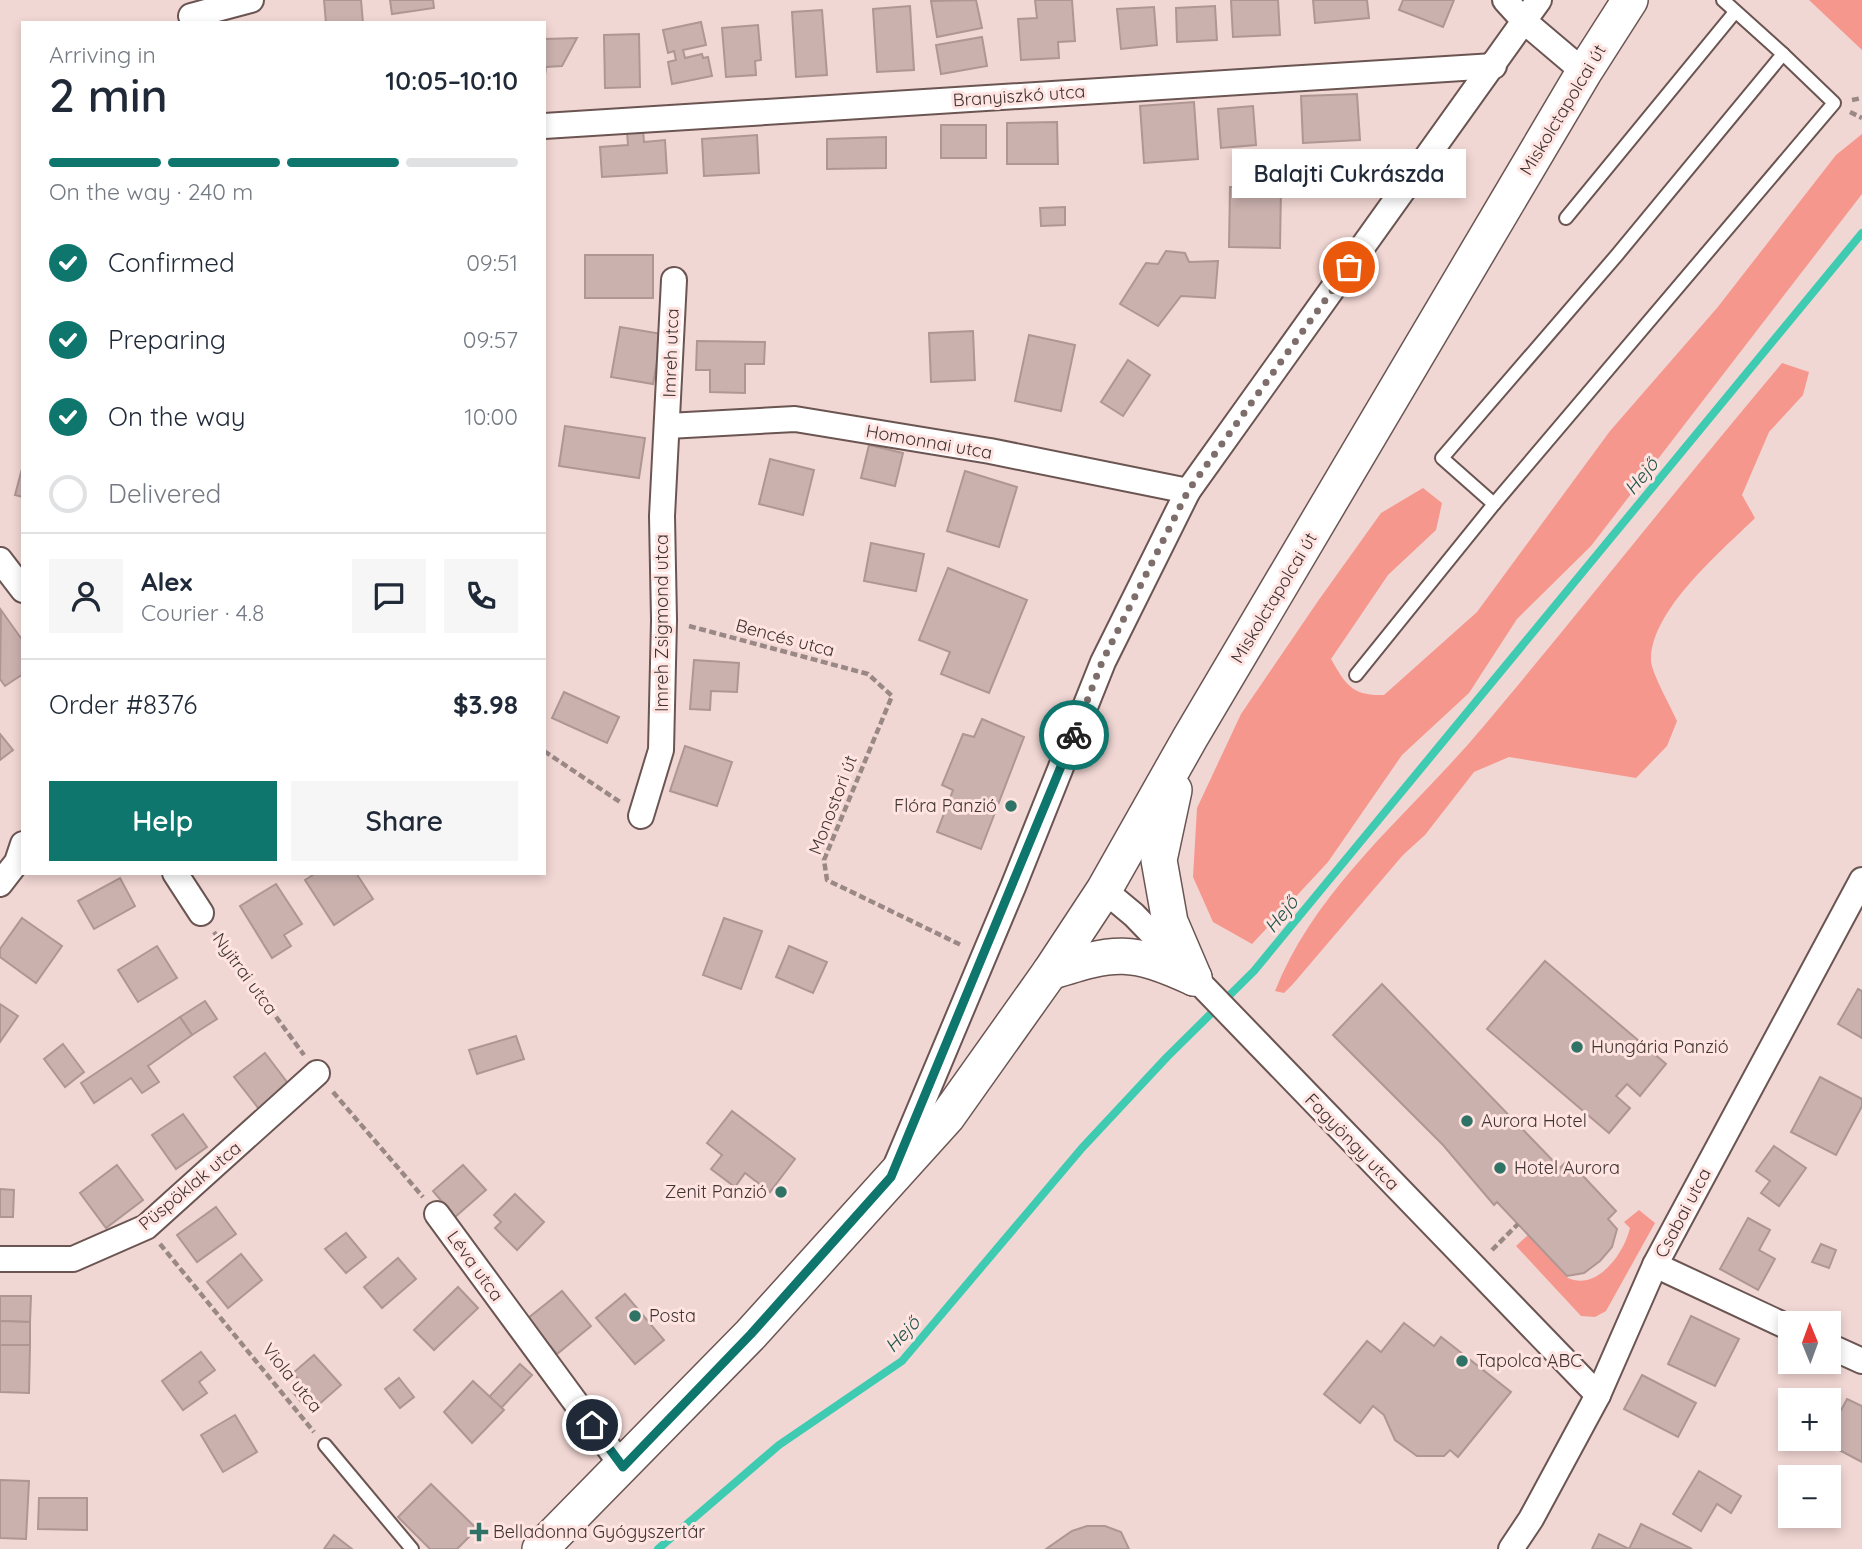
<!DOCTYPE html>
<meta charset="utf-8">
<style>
:root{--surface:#fff;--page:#f6f6f7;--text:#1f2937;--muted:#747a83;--line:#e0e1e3;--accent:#0f766e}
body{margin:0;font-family:Quicksand,sans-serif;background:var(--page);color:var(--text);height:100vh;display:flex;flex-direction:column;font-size:26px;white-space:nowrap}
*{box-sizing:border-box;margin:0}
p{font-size:23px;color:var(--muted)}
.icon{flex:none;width:38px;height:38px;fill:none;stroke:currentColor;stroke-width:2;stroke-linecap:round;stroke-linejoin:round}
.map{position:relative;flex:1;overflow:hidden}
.details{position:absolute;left:21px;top:21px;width:525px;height:854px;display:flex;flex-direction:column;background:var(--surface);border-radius:0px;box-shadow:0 4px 10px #0003}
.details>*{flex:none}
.needle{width:46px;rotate:359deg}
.controls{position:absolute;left:1778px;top:1311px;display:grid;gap:14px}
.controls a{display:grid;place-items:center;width:63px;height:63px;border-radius:0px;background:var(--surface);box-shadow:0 4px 10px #0003;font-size:35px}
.pin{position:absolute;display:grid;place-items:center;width:60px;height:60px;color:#fff;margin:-30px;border:4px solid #fff;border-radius:50%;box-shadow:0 2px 7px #0007}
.courier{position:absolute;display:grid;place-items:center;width:70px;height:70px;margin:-35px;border:5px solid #0f766e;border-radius:50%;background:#fff;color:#222;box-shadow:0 2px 9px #0007}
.bubble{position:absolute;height:49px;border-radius:0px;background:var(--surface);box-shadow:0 4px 10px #0003;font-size:23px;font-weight:600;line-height:49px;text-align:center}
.summary em{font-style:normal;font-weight:600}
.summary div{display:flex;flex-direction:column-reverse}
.summary{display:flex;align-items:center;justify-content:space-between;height:119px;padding:0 28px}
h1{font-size:46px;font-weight:600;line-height:52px}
.bar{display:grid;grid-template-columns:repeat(4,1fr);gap:10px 7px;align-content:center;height:84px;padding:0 28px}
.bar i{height:9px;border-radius:5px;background:var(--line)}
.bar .on{background:var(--accent)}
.bar p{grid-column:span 4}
.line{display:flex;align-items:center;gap:18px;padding:0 28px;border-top:2px solid var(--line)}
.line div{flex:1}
.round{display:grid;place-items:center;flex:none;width:74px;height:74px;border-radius:0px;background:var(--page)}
ol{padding:0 28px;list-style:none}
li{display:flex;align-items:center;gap:21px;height:77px}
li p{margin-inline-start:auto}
li .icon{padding:7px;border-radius:50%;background:var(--accent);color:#fff;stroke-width:4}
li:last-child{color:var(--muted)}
li i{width:38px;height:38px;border:4px solid var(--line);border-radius:50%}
.button{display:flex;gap:14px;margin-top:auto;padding:14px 28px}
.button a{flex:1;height:80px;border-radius:0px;background:var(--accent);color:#fff;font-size:28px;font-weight:600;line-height:80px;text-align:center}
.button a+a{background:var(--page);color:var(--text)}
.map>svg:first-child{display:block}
</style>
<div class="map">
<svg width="1862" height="1549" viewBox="0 0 1862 1549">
<rect width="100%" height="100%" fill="#f1d7d4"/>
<g fill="#f6978d">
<polygon points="1809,0 1862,0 1862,50"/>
<path d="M1862,134v60l-271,352 -74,73 -48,74 -67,62 -74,107 -76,82 -39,-22 -20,-45 4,-69 44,-94 77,-113 63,-88 42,-25 19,15 -6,27 -48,45 -57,84c15,26 21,37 53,36l93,-83 133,-181 107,-123 119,-153z"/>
<path d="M1782,363l27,9 -6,23 -34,37 -27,63 13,23c-33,33 -105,92 -104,143 1,13 20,46 26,60l-10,25 -31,32 -127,-21 -35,15 -49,63 -22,20 -110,129 -9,9 -9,-2c42,-106 137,-179 208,-264 101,-120 198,-244 299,-364z"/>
<path d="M1639,1210l16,13 -49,88 -11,6 -14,-1 -65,-70 12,-11 40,43c30,13 56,-25 62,-50l-6,-6z"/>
</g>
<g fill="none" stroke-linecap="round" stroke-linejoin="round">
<polyline stroke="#3ecbb2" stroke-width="8" points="658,1549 779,1445 902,1361 1082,1148 1167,1057 1254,971 1862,233"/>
</g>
<g fill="#cab1ae" stroke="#ae9693" stroke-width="2">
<polygon points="324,0 361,0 363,23 326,23"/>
<polygon points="390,0 433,0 434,8 392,14"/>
<polygon points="976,0 982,28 937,37 931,1"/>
<polygon points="1035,0 1072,0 1075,41 1058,42 1059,58 1021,60 1018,19 1037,18"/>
<polygon points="1231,0 1278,0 1280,35 1233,37"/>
<polygon points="1313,0 1367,0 1369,18 1315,23"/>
<polygon points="1403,0 1454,0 1443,27 1399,10"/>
<polygon points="910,6 914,70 877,72 873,9"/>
<polygon points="1215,6 1217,40 1177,42 1176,8"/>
<polygon points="1154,7 1157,45 1121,49 1117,9"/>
<polygon points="822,10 827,75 796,77 792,12"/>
<polygon points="701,22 706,45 683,50 685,58 702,54 703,58 708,57 712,76 672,84 668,62 676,60 674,51 668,53 663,30"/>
<polygon points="758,25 761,60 755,61 756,75 726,77 722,28"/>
<polygon points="639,34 640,87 605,88 604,35"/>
<polygon points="982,37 987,66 941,74 936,45"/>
<polygon points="577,38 562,66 546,67 544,84 544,39"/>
<polygon points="1357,94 1360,140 1303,143 1301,96"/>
<polygon points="1194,102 1198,159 1144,163 1140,106"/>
<polygon points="1253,106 1256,145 1221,148 1218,109"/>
<polygon points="1057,122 1058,164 1007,164 1007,123"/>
<rect x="941" y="125" width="45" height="33"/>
<polygon points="643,130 644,142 665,140 667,173 602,177 600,147 628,145 627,132"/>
<polygon points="757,135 759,173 704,176 702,139"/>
<polygon points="886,137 886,168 827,169 827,139"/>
<polygon points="1230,187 1281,187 1280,248 1229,247"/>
<polygon points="1065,207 1065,225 1041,226 1040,208"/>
<polygon points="1166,251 1185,253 1189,262 1218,261 1215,298 1181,296 1158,326 1120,304 1146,263 1158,264"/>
<rect x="585" y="255" width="68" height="43"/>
<polygon points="620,327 662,334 653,384 611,377"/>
<polygon points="973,331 975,380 931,382 929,333"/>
<polygon points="1029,335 1075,345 1061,411 1015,401"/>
<polygon points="697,341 765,342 764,364 745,364 745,393 710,392 710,370 696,370"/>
<polygon points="1128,360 1150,375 1123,416 1101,402"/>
<polygon points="565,426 645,438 639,478 559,466"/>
<polygon points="869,445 903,453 895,486 861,478"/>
<polygon points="770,459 814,470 803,515 759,504"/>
<polygon points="23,465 23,497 15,495"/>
<polygon points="965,471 1017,487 999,547 947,531"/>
<polygon points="871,543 924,554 916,591 864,581"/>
<polygon points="948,568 1027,600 989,693 941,674 950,652 919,640"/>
<polygon points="1,610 23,641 23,674 5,686 0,679"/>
<polygon points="694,660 739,663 737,692 711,691 710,710 690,709"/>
<polygon points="564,692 619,717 607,743 552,718"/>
<polygon points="982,719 1024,737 981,849 937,832 953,790 942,785 963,734 974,737"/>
<polygon points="0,734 13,750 0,760"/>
<polygon points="685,746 732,762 717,806 670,791"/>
<polygon points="316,873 356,873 373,899 334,925 305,880"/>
<polygon points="120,878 135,906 94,929 78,901"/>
<polygon points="276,884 302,924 284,935 291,946 272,958 240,906"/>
<polygon points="22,918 62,946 36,983 0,957 0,949"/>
<polygon points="724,918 762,931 741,989 703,975"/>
<polygon points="157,946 177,978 138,1002 118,970"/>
<polygon points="789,946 827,962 813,993 776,977"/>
<polygon points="1545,961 1666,1064 1640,1096 1627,1084 1616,1096 1630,1108 1609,1133 1487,1029"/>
<polygon points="1382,984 1560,1168 1568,1160 1616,1211 1608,1219 1617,1229 1612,1247 1600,1261 1584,1273 1567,1276 1497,1202 1494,1205 1443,1145 1333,1035"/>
<polygon points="1858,989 1862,991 1862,1038 1838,1024"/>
<polygon points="205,1001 217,1019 192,1035 180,1017"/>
<polygon points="0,1004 18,1016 0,1042"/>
<polygon points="180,1017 192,1035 148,1066 159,1082 142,1093 131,1078 94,1103 81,1083"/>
<polygon points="516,1036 524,1059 477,1074 469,1050"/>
<polygon points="63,1044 84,1072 65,1087 44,1059"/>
<polygon points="265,1053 290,1086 259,1109 234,1077"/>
<polygon points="1820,1077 1862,1099 1862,1106 1836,1155 1791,1132"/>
<polygon points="732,1111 795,1159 770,1192 745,1173 735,1187 711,1169 722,1155 707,1143"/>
<polygon points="183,1114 207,1147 176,1169 152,1135"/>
<polygon points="1774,1146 1806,1168 1779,1206 1761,1193 1770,1181 1756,1171"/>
<polygon points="117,1165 143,1200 106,1228 80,1193"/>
<polygon points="463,1165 486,1190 455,1217 433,1191"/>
<polygon points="0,1189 14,1190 13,1217 0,1217"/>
<polygon points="515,1194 544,1222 517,1250 495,1228 501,1222 494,1215"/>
<polygon points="216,1207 236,1234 197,1262 177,1235"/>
<polygon points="1748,1218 1770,1230 1759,1250 1775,1259 1758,1290 1720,1269"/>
<polygon points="346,1233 366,1257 346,1273 325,1249"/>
<polygon points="1821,1244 1836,1250 1829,1268 1812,1262"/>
<polygon points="241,1254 262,1280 228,1308 207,1282"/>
<polygon points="398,1258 416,1279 382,1308 364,1287"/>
<polygon points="458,1287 478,1308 434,1350 414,1330"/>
<polygon points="562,1291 591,1326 557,1354 527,1319"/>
<polygon points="625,1294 664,1340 635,1364 596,1318"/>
<polygon points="0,1296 31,1296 30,1322 0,1321"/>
<polygon points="1691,1316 1739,1339 1715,1386 1668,1364"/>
<polygon points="0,1321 30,1322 30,1345 0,1345"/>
<polygon points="1404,1323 1434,1346 1441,1337 1511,1392 1458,1457 1450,1450 1444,1456 1417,1456 1395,1440 1384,1415 1373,1406 1360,1423 1324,1394 1367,1341 1381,1352"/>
<polygon points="0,1345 30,1345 29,1393 0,1392"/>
<polygon points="201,1352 215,1370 199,1382 207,1393 183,1410 162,1381"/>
<polygon points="314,1355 341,1385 317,1406 309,1397 302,1403 291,1390 300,1381 293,1373"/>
<polygon points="520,1364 532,1375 501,1408 489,1397"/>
<polygon points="1642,1375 1696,1403 1678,1437 1624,1409"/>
<polygon points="399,1378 414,1397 400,1408 385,1389"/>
<polygon points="473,1381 504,1410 472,1443 444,1412"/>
<polygon points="1847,1399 1862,1406 1862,1462 1824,1442"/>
<polygon points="235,1415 257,1452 223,1472 201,1435"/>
<polygon points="1699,1471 1741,1496 1731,1513 1717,1504 1701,1531 1673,1514"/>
<polygon points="0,1480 29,1481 26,1539 0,1538"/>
<polygon points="431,1484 477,1529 457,1549 430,1549 398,1517"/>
<polygon points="39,1498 87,1498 87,1530 38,1529"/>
<polygon points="1641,1524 1692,1549 1592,1549 1599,1534 1629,1549"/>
<polygon points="1087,1526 1105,1526 1121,1532 1129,1549 1046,1549 1072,1531"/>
<polygon points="334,1535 352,1549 324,1549"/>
</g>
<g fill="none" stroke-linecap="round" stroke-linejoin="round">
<g stroke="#6b5552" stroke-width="16">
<g id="lane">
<polyline points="1566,218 1735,12"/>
<polyline points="1494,504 1442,458 1617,255 1783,54 1723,0"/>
<polyline points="1356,675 1494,504 1834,103 1783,54"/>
<polyline points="325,1445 412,1549"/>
</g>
</g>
<g stroke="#6b5552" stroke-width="28">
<g id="street">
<polyline points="1505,0 1525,22 1584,72"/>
<polyline points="191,16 251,0"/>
<polyline points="544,126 1494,66"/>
<polyline points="668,426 795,419 990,451 1188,491"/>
<polyline points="0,560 23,590"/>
<polyline points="641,816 661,750 664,620 662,516 674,280"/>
<polyline points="175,873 201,913"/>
<polyline points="0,884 17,862 23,844"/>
<polyline points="1104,890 1134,915 1598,1395"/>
<polyline points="897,1163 1013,887 1103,662 1188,491 1539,0"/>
<polyline points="437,1214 623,1467"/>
<polyline points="0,1259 73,1259 146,1227 317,1073"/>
<polyline points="1655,1265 1790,1328"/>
<polyline points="1829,1346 1862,1361"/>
<polyline points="1511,1549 1531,1519 1598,1395 1655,1265 1862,880"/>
</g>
</g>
<g stroke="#6b5552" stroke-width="38">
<g id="secondary">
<polyline points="1174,790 1159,860 1170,922 1194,978"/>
<path d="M1050,972c66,-21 80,-23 144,6"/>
<polyline points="540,1549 751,1334 947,1117 1050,972 1104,890 1190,738 1584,72 1630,0"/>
</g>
</g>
<g stroke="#9a8886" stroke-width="4.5" stroke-dasharray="7 3.5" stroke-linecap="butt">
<polyline points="1852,100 1862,98"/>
<polyline points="1850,112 1862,118"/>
<polyline points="689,626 868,674 892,696 824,860 827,880 961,945"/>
<polyline points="544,751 620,802"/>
<polyline points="214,932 304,1055"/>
<polyline points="333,1092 423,1197"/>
<polyline points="160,1244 314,1432"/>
<polyline points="1492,1250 1518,1224"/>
</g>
<use href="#lane" stroke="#fff" stroke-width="12"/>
<use href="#street" stroke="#fff" stroke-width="24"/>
<use href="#secondary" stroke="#fff" stroke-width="35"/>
</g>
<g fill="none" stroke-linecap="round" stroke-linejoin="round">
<polyline stroke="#7d6d6b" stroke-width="7" stroke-dasharray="0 12.6" points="1074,735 1102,662 1188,491 1349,267"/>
<polyline stroke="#0f766e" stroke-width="9" points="592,1425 623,1467 751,1334 891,1177 1074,735"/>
</g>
<g fill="#2f7366" stroke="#ffe4e1" stroke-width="2.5">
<circle cx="1011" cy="806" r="7"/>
<circle cx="1577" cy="1047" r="7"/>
<circle cx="1467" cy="1121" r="7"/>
<circle cx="1500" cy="1168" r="7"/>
<circle cx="781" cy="1192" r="7"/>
<circle cx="635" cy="1316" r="7"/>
<circle cx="1462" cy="1361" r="7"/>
<path d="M475.5 1521.5h7v7h7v7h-7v7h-7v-7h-7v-7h7z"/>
</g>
<g text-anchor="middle" stroke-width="6" stroke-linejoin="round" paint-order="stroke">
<g font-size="18" fill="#3e3433" stroke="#ffe4e1">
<text transform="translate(1019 96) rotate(-4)" y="6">Branyiszkó utca</text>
<text transform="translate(1563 110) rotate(-59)" y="6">Miskolctapolcai út</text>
<text transform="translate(671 353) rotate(-88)" y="6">Imreh utca</text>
<text transform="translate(929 442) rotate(10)" y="6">Homonnai utca</text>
<text transform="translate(1274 598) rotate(-59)" y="6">Miskolctapolcai út</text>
<text transform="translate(662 623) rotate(-90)" y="6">Imreh Zsigmond utca</text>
<text transform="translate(785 638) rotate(15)" y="6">Bencés utca</text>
<text transform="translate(833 805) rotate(-69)" y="6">Monostori út</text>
<text transform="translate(245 974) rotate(54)" y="6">Nyitrai utca</text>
<text transform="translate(1352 1142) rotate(46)" y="6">Fagyöngy utca</text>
<text transform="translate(190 1186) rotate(-40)" y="6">Püspöklak utca</text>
<text transform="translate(1683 1213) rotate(-62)" y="6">Csabai utca</text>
<text transform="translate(475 1266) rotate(54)" y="6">Léva utca</text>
<text transform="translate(292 1378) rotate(51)" y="6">Viola utca</text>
</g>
<g font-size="18" fill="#3e3433" stroke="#ffe4e1" text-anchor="start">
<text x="997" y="812" text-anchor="end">Flóra Panzió</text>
<text x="1591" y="1053">Hungária Panzió</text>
<text x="1481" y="1127">Aurora Hotel</text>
<text x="1514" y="1174">Hotel Aurora</text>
<text x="767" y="1198" text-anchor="end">Zenit Panzió</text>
<text x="649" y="1322">Posta</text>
<text x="1476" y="1367">Tapolca ABC</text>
<text x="493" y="1538">Belladonna Gyógyszertár</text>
</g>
<g font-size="19" font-style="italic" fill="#1a5349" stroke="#ffe4e1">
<text transform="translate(1641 476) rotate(-51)" y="7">Hejő</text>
<text transform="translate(1281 914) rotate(-51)" y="7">Hejő</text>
<text transform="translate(902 1334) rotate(-47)" y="7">Hejő</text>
</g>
</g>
</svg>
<div class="controls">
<a><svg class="needle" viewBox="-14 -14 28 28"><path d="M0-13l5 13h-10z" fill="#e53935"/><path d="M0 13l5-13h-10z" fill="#747a83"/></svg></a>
<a>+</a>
<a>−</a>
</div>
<div class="pin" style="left:1349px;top:267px;background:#ea580c"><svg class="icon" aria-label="bag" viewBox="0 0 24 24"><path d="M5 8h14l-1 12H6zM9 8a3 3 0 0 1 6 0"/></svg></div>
<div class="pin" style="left:592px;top:1425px;background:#1f2937"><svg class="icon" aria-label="home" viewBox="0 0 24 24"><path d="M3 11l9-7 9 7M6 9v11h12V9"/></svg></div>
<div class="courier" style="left:1074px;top:735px"><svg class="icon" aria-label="bike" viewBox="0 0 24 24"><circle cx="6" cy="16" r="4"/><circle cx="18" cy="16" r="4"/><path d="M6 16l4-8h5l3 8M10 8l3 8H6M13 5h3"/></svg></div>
<div class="bubble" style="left:1232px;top:149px;width:234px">Balajti Cukrászda</div>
<section class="details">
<div class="summary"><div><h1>2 min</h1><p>Arriving in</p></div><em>10:05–10:10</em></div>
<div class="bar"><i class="on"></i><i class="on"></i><i class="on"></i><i></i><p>On the way · 240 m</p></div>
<ol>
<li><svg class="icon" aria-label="check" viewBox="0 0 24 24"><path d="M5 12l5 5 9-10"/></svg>Confirmed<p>09:51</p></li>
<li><svg class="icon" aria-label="check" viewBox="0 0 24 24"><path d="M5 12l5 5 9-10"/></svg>Preparing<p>09:57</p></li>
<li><svg class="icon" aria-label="check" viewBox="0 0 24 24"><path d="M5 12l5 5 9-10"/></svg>On the way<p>10:00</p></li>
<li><i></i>Delivered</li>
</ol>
<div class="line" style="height:126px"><a class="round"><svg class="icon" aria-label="person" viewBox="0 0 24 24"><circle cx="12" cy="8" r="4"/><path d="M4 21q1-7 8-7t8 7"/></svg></a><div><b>Alex</b><p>Courier · 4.8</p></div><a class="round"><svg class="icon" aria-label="chat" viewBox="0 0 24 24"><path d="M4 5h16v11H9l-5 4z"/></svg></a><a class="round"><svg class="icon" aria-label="phone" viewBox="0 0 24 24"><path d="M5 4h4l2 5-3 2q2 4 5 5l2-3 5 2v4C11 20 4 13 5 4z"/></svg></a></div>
<div class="line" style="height:91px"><div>Order #8376</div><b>$3.98</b></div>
<div class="button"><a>Help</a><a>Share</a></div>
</section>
</div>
